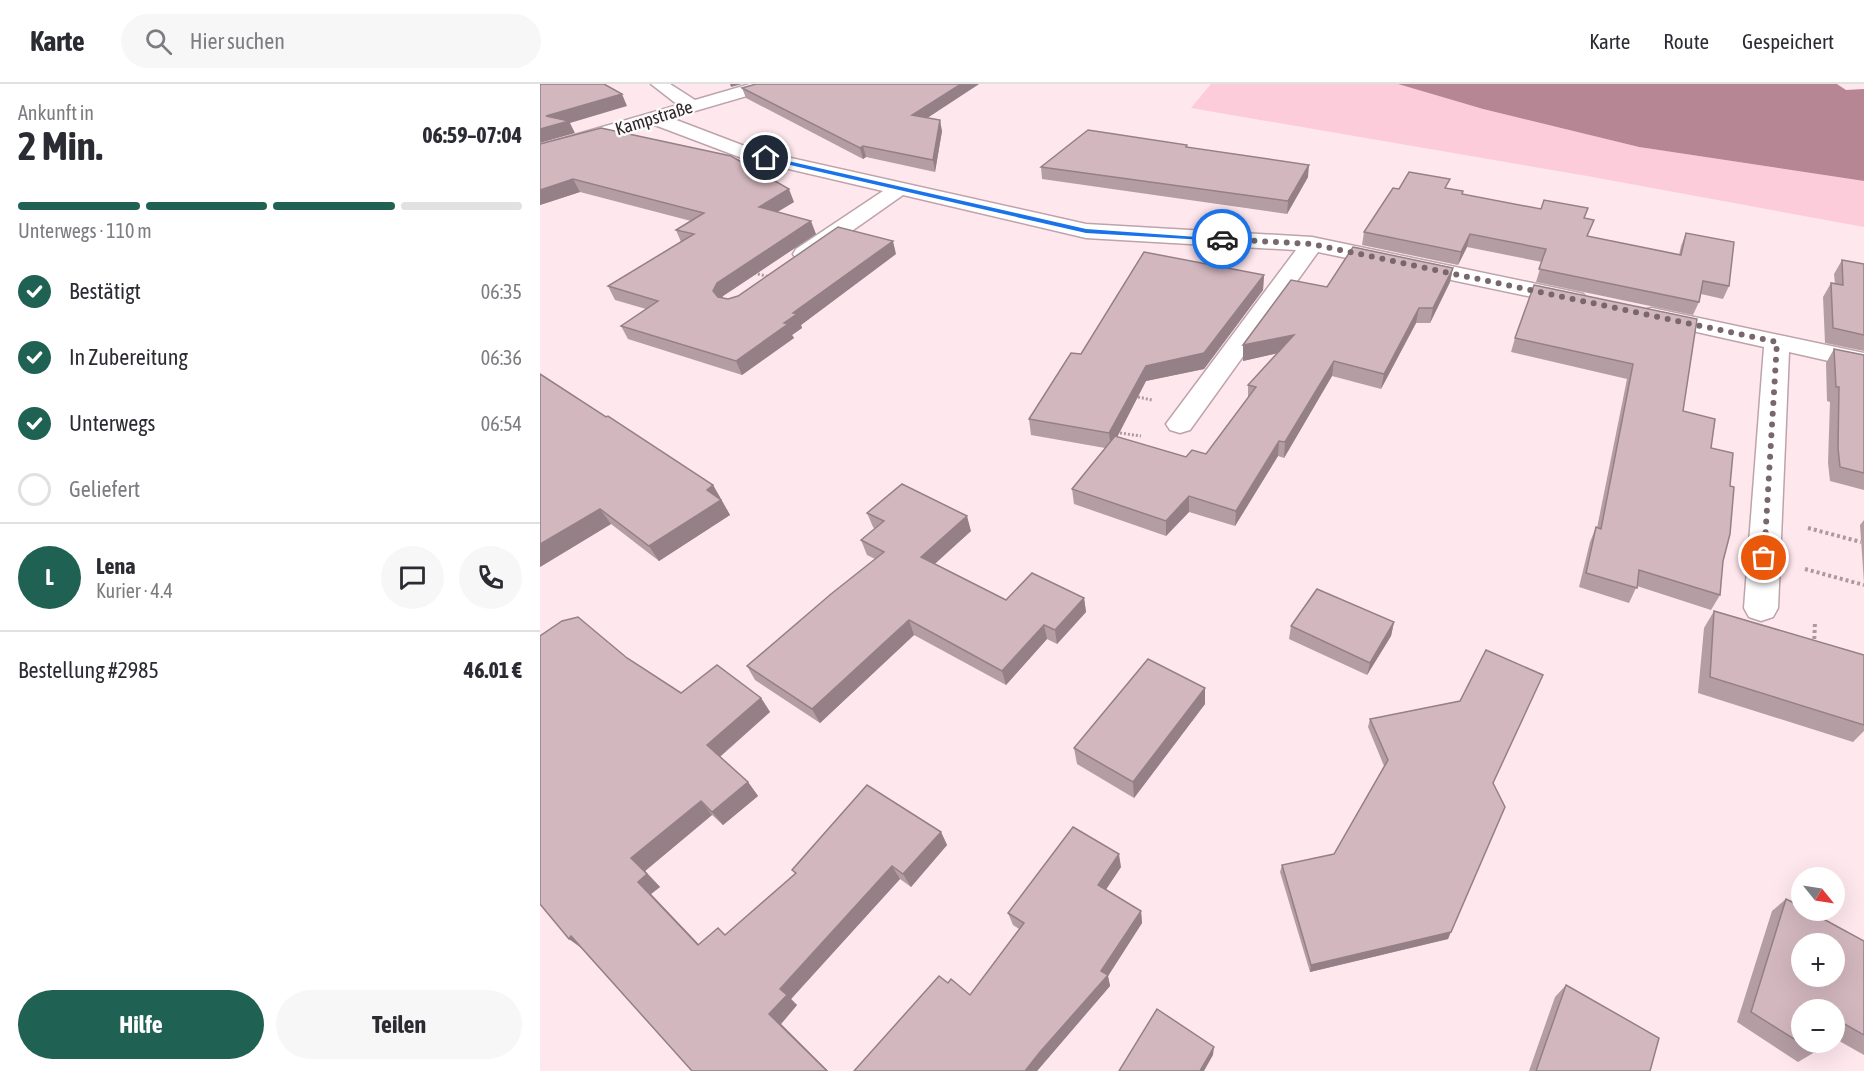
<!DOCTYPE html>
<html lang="de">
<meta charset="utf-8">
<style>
:root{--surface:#fff;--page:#f7f7f7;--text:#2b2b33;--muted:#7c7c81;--line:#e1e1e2;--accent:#1f6253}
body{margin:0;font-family:"Asap Condensed",sans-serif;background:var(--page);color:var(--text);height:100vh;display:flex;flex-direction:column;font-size:22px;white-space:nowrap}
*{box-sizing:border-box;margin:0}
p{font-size:20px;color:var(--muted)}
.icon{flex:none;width:33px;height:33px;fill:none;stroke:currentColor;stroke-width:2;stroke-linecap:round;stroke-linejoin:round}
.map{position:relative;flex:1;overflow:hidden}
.drawer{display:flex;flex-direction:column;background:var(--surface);width:540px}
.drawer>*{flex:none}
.needle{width:39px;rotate:120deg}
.fabs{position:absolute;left:1251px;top:783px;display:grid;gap:12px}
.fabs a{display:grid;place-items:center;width:54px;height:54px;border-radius:50%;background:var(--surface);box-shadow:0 6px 24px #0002;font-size:30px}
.pin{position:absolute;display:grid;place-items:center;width:51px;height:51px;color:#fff;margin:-26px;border:3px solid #fff;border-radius:50%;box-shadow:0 2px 6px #0007}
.courier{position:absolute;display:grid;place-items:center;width:60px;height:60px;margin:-30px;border:4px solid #1a73e8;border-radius:50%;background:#fff;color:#222;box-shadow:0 2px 8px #0007}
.overview em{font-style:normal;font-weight:700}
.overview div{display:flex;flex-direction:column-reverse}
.overview{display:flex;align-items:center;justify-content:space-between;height:102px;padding:0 18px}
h1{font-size:39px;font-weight:700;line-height:45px}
.bar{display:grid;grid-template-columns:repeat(4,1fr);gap:9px 6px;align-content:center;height:72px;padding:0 18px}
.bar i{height:8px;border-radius:4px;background:var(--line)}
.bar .active{background:var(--accent)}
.bar p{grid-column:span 4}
.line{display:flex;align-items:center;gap:15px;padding:0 18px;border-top:2px solid var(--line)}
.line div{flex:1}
.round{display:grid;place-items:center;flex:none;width:63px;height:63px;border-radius:32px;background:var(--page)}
ol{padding:0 18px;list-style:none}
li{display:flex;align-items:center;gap:18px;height:66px}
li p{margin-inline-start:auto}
li .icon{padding:6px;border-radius:50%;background:var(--accent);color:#fff;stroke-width:4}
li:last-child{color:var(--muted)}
li i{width:33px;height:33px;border:3px solid var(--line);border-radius:50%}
.cta{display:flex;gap:12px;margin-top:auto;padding:12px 18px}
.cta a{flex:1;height:69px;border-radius:36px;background:var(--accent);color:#fff;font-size:24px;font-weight:700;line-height:69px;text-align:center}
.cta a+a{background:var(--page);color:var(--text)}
header{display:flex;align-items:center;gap:36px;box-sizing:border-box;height:84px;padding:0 30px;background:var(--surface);border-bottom:2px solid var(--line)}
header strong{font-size:28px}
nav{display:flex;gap:33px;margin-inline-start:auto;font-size:21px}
.search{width:420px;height:54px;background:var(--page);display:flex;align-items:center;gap:15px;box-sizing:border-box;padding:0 21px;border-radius:33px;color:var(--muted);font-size:22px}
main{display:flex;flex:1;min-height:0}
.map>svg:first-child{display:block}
</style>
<header>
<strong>Karte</strong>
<div class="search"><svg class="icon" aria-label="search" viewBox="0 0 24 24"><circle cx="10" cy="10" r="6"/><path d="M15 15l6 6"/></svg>Hier suchen</div>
<nav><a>Karte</a><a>Route</a><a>Gespeichert</a></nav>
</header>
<main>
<section class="drawer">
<div class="overview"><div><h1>2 Min.</h1><p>Ankunft in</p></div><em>06:59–07:04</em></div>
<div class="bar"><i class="active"></i><i class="active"></i><i class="active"></i><i></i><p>Unterwegs · 110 m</p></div>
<ol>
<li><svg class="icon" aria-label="check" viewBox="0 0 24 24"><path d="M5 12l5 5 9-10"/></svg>Bestätigt<p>06:35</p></li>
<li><svg class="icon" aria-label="check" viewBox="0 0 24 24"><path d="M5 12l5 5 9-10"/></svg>In Zubereitung<p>06:36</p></li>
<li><svg class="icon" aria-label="check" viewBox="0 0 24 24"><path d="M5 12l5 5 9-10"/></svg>Unterwegs<p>06:54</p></li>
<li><i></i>Geliefert</li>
</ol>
<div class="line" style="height:108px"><b class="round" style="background:var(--accent);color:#fff">L</b><div><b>Lena</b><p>Kurier · 4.4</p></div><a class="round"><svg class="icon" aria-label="chat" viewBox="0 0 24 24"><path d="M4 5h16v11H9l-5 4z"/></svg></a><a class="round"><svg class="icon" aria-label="phone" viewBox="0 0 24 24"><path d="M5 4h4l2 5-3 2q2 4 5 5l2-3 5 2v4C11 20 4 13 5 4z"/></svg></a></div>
<div class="line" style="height:78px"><div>Bestellung #2985</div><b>46.01 €</b></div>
<div class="cta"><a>Hilfe</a><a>Teilen</a></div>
</section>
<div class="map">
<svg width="1324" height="987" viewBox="0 0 1324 987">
<rect width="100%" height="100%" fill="#ffe7ee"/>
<polygon fill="#fdccdb" points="671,0 858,0 943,25 1099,63 1324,97 1324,143 1047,92 651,24"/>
<polygon fill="#b78695" points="858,0 1297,0 1306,6 1324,5 1324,97 1099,63 943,25"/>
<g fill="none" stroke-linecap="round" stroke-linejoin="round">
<g stroke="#bea3ab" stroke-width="3">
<g id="minor">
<polygon points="111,0 130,0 155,16 210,0 236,0 234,4 131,34 215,66 546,140 772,153 1035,208 1043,210 1047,215 1043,220 1035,222 778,168 650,346 640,349 630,346 626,340 756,166 546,154 363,111 272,175 264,177 256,175 253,170 256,165 343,107 202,74 112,40 0,73 0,61 138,21"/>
<polygon points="1112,224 1324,269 1324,285 1249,268 1238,524 1233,533 1221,537 1209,533 1204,524 1224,263 1103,236 1100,231 1103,226"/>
</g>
</g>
<g stroke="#ad9a9f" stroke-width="3" stroke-dasharray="2 2" stroke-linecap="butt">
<polyline points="214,189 230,193"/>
<polyline points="598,313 612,316"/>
<polyline points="580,349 601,352"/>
</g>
<g stroke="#ad9a9f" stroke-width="4" stroke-dasharray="3 3" stroke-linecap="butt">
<polyline points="1268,444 1321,458"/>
<polyline points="1265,485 1324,501"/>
<polyline points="1274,561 1275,538"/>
</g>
<use href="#minor" fill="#fff" fill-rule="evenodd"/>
</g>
<g fill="#b59da4">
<polygon points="439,0 387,34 402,47 395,88 326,73 323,75 206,14 202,4"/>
<polygon points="0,60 254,118 237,128 276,150 183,212 182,214 188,215 356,170 261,241 262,244 252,251 254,254 202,291 88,255 81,242 106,225 75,216 68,202 141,158 136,146 151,137 40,108 0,121"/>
<polygon points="647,61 647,63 768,93 747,130 502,95 501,83"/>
<polygon points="908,104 923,107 922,111 1045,134 1048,153 1139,171 1141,162 1146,149 1189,202 1183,215 1161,210 1159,218 1153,231 996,198 1002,178 927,163 918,181 822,161 824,148"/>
<polygon points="1302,176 1324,180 1324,267 1285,259 1283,213 1291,199 1295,200 1294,190"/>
<polygon points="913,184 910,198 890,239 876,239 841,305 792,292 744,374 738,372 695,442 649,428 626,452 534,420 532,405 565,364 491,351 489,335 541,270 724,191 723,206 664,285 606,297 577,353 646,373 666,370 708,314 708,301 737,269 703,277 703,261 787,203"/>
<polygon points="1157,235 1143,327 1171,364 1183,477 1180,511 1171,526 1097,502 1089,519 1039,503 1050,458 1056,443 1057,444 1087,295 971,268 975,254"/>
<polygon points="1294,265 1324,271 1324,406 1290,397 1288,379 1290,318 1287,317 1286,279"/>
<polygon points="66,333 173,401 190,431 119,477 71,440 0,483"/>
<polygon points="327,429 431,447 394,480 466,516 544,514 546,528 517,560 507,555 466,601 374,551 280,639 215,596 207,582 335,475 327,471 321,456 335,445 333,443"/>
<polygon points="1324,436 1324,499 1320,441"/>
<polygon points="1174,527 1324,571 1324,647 1313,658 1158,609 1164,544"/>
<polygon points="854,538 851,552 827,591 749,555 751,542"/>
<polygon points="87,574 141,609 221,614 230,628 180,673 208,698 218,712 183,741 172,731 105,787 120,803 111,810 159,861 185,851 255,790 252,786 401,748 407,761 371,803 360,795 251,915 257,921 241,940 288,987 152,987 41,864 29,855"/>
<polygon points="665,604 665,620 594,714 537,680 534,664"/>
<polygon points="830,635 953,699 908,855 770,888 740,788 742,781 794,770 844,682 828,643"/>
<polygon points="581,783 566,805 601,827 602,839 568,892 570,902 497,987 314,987 408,899 430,911 479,845 473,841 468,829"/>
<polygon points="1246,815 1324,857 1324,971 1294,954 1294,926 1262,926 1275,968 1258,978 1197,938 1232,827"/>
<polygon points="1026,901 1110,987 989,987 1015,913"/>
</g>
<g fill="#948086">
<polygon points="190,0 202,0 191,3"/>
<polygon points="421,0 439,0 375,42 372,31"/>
<polygon points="82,10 87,22 30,39 35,49 0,59 0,45 6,32"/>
<polygon points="400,36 402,47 395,88 393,76"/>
<polygon points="323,62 326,73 323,75 320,64"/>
<polygon points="769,81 768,93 747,130 748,117"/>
<polygon points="33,95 40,108 0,121 0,106"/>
<polygon points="249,105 254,118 224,136 219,123"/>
<polygon points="271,137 276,150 183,212 179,220 173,207 177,199"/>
<polygon points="930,150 927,163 918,181 921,168"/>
<polygon points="353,157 356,170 261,241 262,244 252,251 254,254 202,291 196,277 244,239 253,229"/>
<polygon points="913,184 910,198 890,239 893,224"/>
<polygon points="724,191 723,206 664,285 606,297 571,365 569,349 606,282"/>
<polygon points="879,224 876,239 841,305 844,290"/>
<polygon points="754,251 752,266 703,277 703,261"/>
<polygon points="794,277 792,292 744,374 745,358"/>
<polygon points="739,357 738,372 695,442 696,427"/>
<polygon points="173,401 190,431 119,477 109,462 167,406"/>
<polygon points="649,412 649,428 626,452 626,437"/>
<polygon points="60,425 71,440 0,483 0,460"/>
<polygon points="427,432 431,447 386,488 381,473"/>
<polygon points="544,514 546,528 517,560 515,546"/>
<polygon points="369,536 374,551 280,639 272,625"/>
<polygon points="854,538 851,552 827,591 830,579"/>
<polygon points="504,541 507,555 466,601 462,587"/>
<polygon points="665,604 665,620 594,714 593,698"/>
<polygon points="221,614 230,628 177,675 167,661"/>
<polygon points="208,698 218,712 183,741 172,728"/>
<polygon points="161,717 172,731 105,787 120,803 111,810 171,873 158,861 98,798 91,774"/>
<polygon points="401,748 407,761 371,803 363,790"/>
<polygon points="579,770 581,783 561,813 558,801"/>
<polygon points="352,782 360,795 251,915 257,921 241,940 288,987 287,987 229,930 240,905"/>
<polygon points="601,827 602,839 568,892 570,902 497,987 485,987 561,887"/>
<polygon points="911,848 908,855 770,888 771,881"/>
<polygon points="31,852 45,866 29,855"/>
<polygon points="674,963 673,971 664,987 660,987"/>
</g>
<g fill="#d3b7bf" stroke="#948086" stroke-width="1.5" fill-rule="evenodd">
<polygon points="0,0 64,0 82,10 6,32 29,37 0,45"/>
<polygon points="216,0 421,0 372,31 400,36 393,76 323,62 320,64 202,4"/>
<polygon points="61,44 191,72 249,105 219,123 271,137 177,199 173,207 178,213 188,215 198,212 298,143 353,157 253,229 257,230 244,239 248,240 196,277 81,242 118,217 68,202 154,150 136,146 164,129 33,95 0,106 0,60"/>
<polygon points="548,46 647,61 646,63 769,81 748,117 501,83"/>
<polygon points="869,88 910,95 905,104 923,107 922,110 1001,125 1004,116 1048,124 1044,134 1054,136 1047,152 1141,171 1146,149 1194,158 1189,202 1163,197 1159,218 999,185 1006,165 930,150 921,168 824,148 853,104 859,105"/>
<polygon points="813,163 913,184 893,224 879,224 844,290 794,277 745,358 739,357 696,427 649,412 626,437 532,405 575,352 646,373 652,366 666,370 716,303 708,301 754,251 703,261 751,196 787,203"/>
<polygon points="604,168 724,191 664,269 606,282 569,349 489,335 531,269 541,270"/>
<polygon points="1302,176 1324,180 1324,251 1293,244 1291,199 1303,201"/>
<polygon points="994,201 1157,235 1143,327 1175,335 1171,364 1193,369 1190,402 1194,403 1190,450 1183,477 1180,511 1099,486 1097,504 1046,489 1056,443 1061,445 1093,280 975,254"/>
<polygon points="1294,265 1324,271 1324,389 1300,383 1298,364 1299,303 1296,303"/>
<polygon points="0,290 66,333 68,332 173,401 167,406 181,416 109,462 60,425 0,460"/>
<polygon points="362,400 427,432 381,473 466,516 492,489 544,514 515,546 504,541 462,587 369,536 272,625 207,582 291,510 344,468 321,456 344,437 327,429"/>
<polygon points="777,505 854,538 830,579 751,542"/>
<polygon points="1174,527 1324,571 1324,641 1170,593"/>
<polygon points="38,533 87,574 141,609 177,581 221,614 167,661 208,698 172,728 161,717 91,774 107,790 98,798 158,861 178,844 185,851 256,789 252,786 327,701 401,748 363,790 352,782 240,905 247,911 229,930 287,987 152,987 31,852 29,855 0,820 0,552 22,537"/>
<polygon points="946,566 1003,591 953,699 965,723 911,848 771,881 742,781 794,770 848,676 830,635 920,617"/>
<polygon points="608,575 665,604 593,698 534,664"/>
<polygon points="533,743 579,770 558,801 601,827 561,887 568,891 500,968 485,987 314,987 399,892 408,899 411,895 430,911 484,839 468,829"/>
<path d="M1246,815l16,8v3h5l57,31v94l-30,-17v-8h-32v32h15l-2,10 -64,-40zM1262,860h32v32h-32z"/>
<polygon points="1026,901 1119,954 1110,987 996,987"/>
<polygon points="617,925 674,963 660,987 579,987"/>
</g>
<polygon fill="#1a73e8" points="226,72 546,145 685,155 682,157 546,149 224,75"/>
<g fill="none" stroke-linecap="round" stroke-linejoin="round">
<polyline stroke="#78686d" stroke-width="6" stroke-dasharray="0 10.8" points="682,155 772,160 1237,258 1224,474"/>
</g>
<g text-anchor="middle" stroke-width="5" stroke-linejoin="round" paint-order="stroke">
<g font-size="18" fill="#2f2427" stroke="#fbfbfb">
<text transform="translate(114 34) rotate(-17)" y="6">Kampstraße</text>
</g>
</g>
</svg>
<div class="fabs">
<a><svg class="needle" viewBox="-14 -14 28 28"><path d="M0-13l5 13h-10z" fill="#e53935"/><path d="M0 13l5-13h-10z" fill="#7c7c81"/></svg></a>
<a>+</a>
<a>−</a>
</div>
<div class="pin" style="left:1224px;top:474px;background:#ea580c"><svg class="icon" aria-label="bag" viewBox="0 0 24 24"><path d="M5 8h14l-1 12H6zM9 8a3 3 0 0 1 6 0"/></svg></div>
<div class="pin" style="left:226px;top:74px;background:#1f2937"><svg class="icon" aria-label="home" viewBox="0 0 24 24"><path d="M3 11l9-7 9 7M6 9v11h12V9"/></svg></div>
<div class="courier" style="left:682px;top:155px"><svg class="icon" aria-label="car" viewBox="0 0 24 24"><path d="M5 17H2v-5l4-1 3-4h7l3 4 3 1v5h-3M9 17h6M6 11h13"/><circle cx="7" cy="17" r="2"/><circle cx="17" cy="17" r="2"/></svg></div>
</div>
</main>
